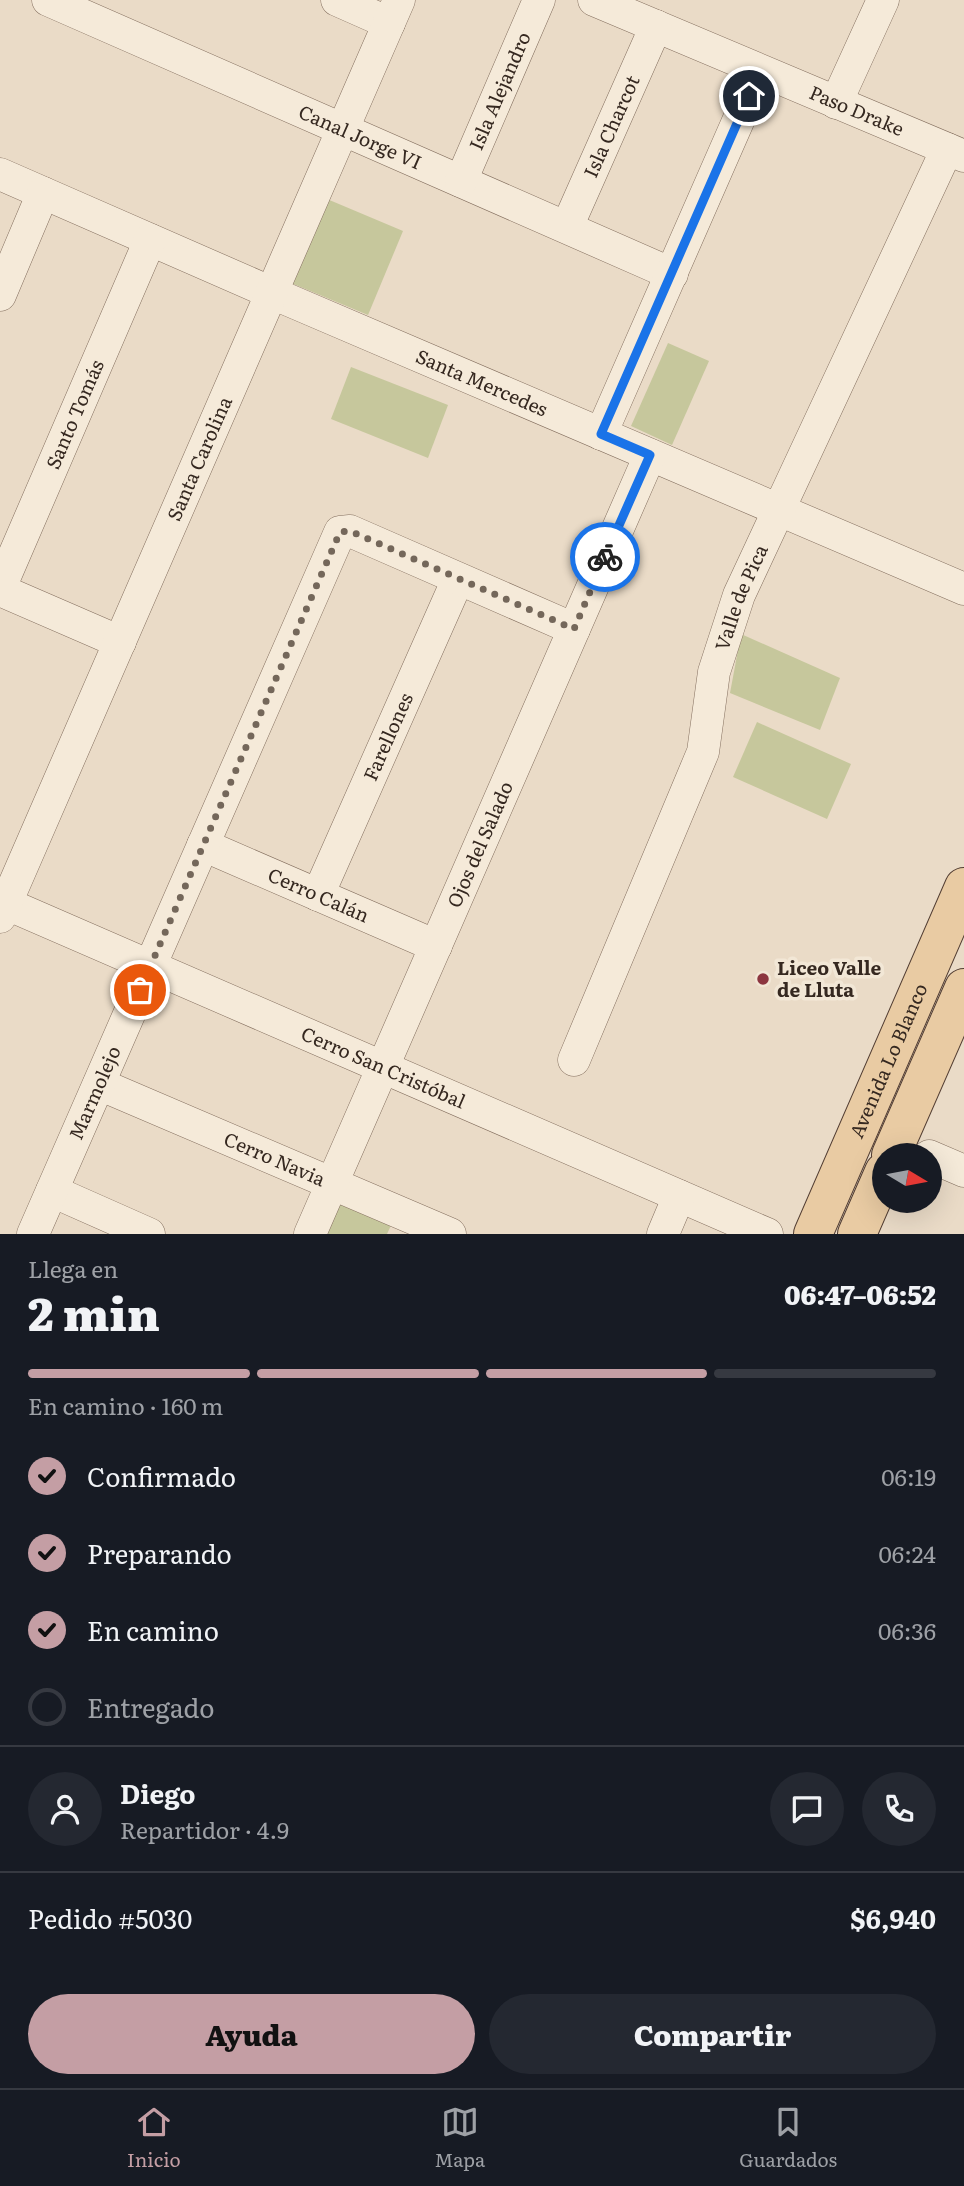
<!DOCTYPE html>
<html lang="es">
<meta charset="utf-8">
<style>
:root{--surface:#171b24;--page:#242831;--text:#f1f3f6;--muted:#9ea1a6;--line:#363941;--accent:#c49ea4}
body{margin:0;font-family:Literata,serif;background:var(--page);color:var(--text);height:100vh;display:flex;flex-direction:column;font-size:26px;white-space:nowrap}
*{box-sizing:border-box;margin:0}
p{font-size:23px;color:var(--muted)}
.icon{flex:none;width:38px;height:38px;fill:none;stroke:currentColor;stroke-width:2;stroke-linecap:round;stroke-linejoin:round}
.map{position:relative;height:1234px;overflow:hidden}
.details{display:flex;flex-direction:column;background:var(--surface);flex:1}
.details>*{flex:none}
.needle{width:46px;rotate:100deg}
.fabs{position:absolute;left:872px;top:1143px;display:grid;gap:14px}
.fabs a{display:grid;place-items:center;width:70px;height:70px;border-radius:50%;background:var(--surface);box-shadow:0 7px 28px #0002;font-size:35px}
.pin{position:absolute;display:grid;place-items:center;width:60px;height:60px;color:#fff;margin:-30px;border:4px solid #fff;border-radius:50%;box-shadow:0 2px 7px #0007}
.courier{position:absolute;display:grid;place-items:center;width:70px;height:70px;margin:-35px;border:5px solid #1a73e8;border-radius:50%;background:#fff;color:#222;box-shadow:0 2px 9px #0007}
.head em{font-style:normal;font-weight:800}
.head div{display:flex;flex-direction:column-reverse}
.head{display:flex;align-items:center;justify-content:space-between;height:119px;padding:0 28px}
h1{font-size:46px;font-weight:800;line-height:52px}
.bar{display:grid;grid-template-columns:repeat(4,1fr);gap:10px 7px;align-content:center;height:84px;padding:0 28px}
.bar i{height:9px;border-radius:5px;background:var(--line)}
.bar .selected{background:var(--accent)}
.bar p{grid-column:span 4}
.line{display:flex;align-items:center;gap:18px;padding:0 28px;border-top:2px solid var(--line)}
.line div{flex:1}
.round{display:grid;place-items:center;flex:none;width:74px;height:74px;border-radius:37px;background:var(--page)}
ol{padding:0 28px;list-style:none}
li{display:flex;align-items:center;gap:21px;height:77px}
li p{margin-inline-start:auto}
li .icon{padding:7px;border-radius:50%;background:var(--accent);color:#111;stroke-width:4}
li:last-child{color:var(--muted)}
li i{width:38px;height:38px;border:4px solid var(--line);border-radius:50%}
.primary-button{display:flex;gap:14px;margin-top:auto;padding:14px 28px}
.primary-button a{flex:1;height:80px;border-radius:42px;background:var(--accent);color:#111;font-size:28px;font-weight:800;line-height:80px;text-align:center}
.primary-button a+a{background:var(--page);color:var(--text)}
.dock{display:flex;justify-content:space-around;align-items:center;height:98px;border-top:2px solid var(--line);background:var(--surface);font-size:19px;color:var(--muted)}
.dock a{display:grid;justify-items:center;gap:4px}
.dock .selected{color:var(--accent)}
.map>svg:first-child{display:block}
</style>
<div class="map">
<svg width="964" height="1234" viewBox="0 0 964 1234">
<rect width="100%" height="100%" fill="#eadbc7"/>
<g fill="#c6c79c">
<polygon points="327,199 403,231 368,315 291,283"/>
<polygon points="668,343 709,361 672,445 631,426"/>
<polygon points="351,367 448,405 428,458 331,419"/>
<polygon points="741,634 840,678 820,730 730,693"/>
<polygon points="757,722 851,764 827,819 733,777"/>
<polygon points="343,1198 393,1221 387,1234 327,1234"/>
</g>
<g fill="none" stroke-linecap="round" stroke-linejoin="round">
<g stroke="#836e5e" stroke-width="33">
<g id="minor">
<path id="s1" d="M48,0l624,274"/>
<polyline points="337,0 389,23"/>
<path id="s2" d="M594,0l370,156"/>
<polyline points="836,103 883,0"/>
<path id="s3" d="M0,174l272,119 692,296"/>
<path id="s4" d="M461,181l78,-181"/>
<path id="s5" d="M567,227l89,-201"/>
<polyline points="0,295 43,193"/>
<polyline points="601,434 760,71"/>
<path id="s6" d="M0,588l150,-348"/>
<polyline points="0,590 120,642"/>
<path id="s7" d="M203,845l233,101"/>
<path id="s8" d="M318,895l140,-316"/>
<path id="s9" d="M0,901l767,333"/>
<path id="s10" d="M0,917l399,-917"/>
<path id="s11" d="M574,1060l129,-308 11,-80 25,-77 208,-446"/>
<path id="s12" d="M99,1084l351,150"/>
<polyline points="929,1156 964,1171"/>
<polyline points="52,1191 149,1234"/>
<path id="s13" d="M33,1234l307,-702 10,-1 224,98"/>
<path id="s14" d="M310,1234l340,-779"/>
<polyline points="663,1234 679,1196"/>
</g>
</g>
<g stroke="#523d32" stroke-width="40">
<g id="major">
<polyline points="891,1155 964,988"/>
<path id="s15" d="M813,1234l151,-347"/>
<polyline points="857,1234 884,1172"/>
</g>
</g>
<use href="#minor" stroke="#f5ead9" stroke-width="32"/>
<use href="#major" stroke="#e9cba3" stroke-width="38"/>
</g>
<g fill="none" stroke-linecap="round" stroke-linejoin="round">
<polyline stroke="#74675a" stroke-width="7" stroke-dasharray="0 12.6" points="140,990 340,532 350,531 574,629 605,557"/>
<polyline stroke="#1a73e8" stroke-width="9" points="605,557 650,455 601,434 749,96"/>
</g>
<circle fill="#8c353f" stroke="#f2e7d6" stroke-width="2.5" cx="763" cy="979" r="7"/>
<g text-anchor="middle" stroke-width="7" stroke-linejoin="round" paint-order="stroke">
<g font-size="19" fill="#352820" stroke="#f2e7d6">
<text dy="7" stroke="none"><textPath href="#s4" startOffset="98">Isla Alejandro</textPath></text>
<text dy="7" stroke="none"><textPath href="#s2" startOffset="285">Paso Drake</textPath></text>
<text dy="7" stroke="none"><textPath href="#s5" startOffset="110">Isla Charcot</textPath></text>
<text dy="7" stroke="none"><textPath href="#s1" startOffset="341">Canal Jorge VI</textPath></text>
<text dy="7" stroke="none"><textPath href="#s3" startOffset="525">Santa Mercedes</textPath></text>
<text dy="7" stroke="none"><textPath href="#s6" startOffset="189">Santo Tomás</textPath></text>
<text dy="7" stroke="none"><textPath href="#s10" startOffset="500">Santa Carolina</textPath></text>
<text dy="7" stroke="none"><textPath href="#s11" startOffset="494">Valle de Pica</textPath></text>
<text dy="7" stroke="none"><textPath href="#s8" startOffset="173">Farellones</textPath></text>
<text dy="7" stroke="none"><textPath href="#s14" startOffset="425">Ojos del Salado</textPath></text>
<text dy="7" stroke="none"><textPath href="#s7" startOffset="126">Cerro Calán</textPath></text>
<text dy="7" stroke="none"><textPath href="#s15" startOffset="189">Avenida Lo Blanco</textPath></text>
<text dy="7" stroke="none"><textPath href="#s9" startOffset="418">Cerro San Cristóbal</textPath></text>
<text dy="7" stroke="none"><textPath href="#s13" startOffset="154">Marmolejo</textPath></text>
<text dy="7" stroke="none"><textPath href="#s12" startOffset="191">Cerro Navia</textPath></text>
</g>
<g font-size="19" font-weight="bold" fill="#352820" stroke="#f2e7d6" text-anchor="start">
<text x="777" y="975">Liceo Valle<tspan x="777" dy="22">de Lluta</tspan></text>
</g>
</g>
</svg>
<div class="fabs">
<a><svg class="needle" viewBox="-14 -14 28 28"><path d="M0-13l5 13h-10z" fill="#e53935"/><path d="M0 13l5-13h-10z" fill="#9ea1a6"/></svg></a>
</div>
<div class="pin" style="left:140px;top:990px;background:#ea580c"><svg class="icon" aria-label="bag" viewBox="0 0 24 24"><path d="M5 8h14l-1 12H6zM9 8a3 3 0 0 1 6 0"/></svg></div>
<div class="pin" style="left:749px;top:96px;background:#1f2937"><svg class="icon" aria-label="home" viewBox="0 0 24 24"><path d="M3 11l9-7 9 7M6 9v11h12V9"/></svg></div>
<div class="courier" style="left:605px;top:557px"><svg class="icon" aria-label="bike" viewBox="0 0 24 24"><circle cx="6" cy="16" r="4"/><circle cx="18" cy="16" r="4"/><path d="M6 16l4-8h5l3 8M10 8l3 8H6M13 5h3"/></svg></div>
</div>
<section class="details">
<div class="head"><div><h1>2 min</h1><p>Llega en</p></div><em>06:47–06:52</em></div>
<div class="bar"><i class="selected"></i><i class="selected"></i><i class="selected"></i><i></i><p>En camino · 160 m</p></div>
<ol>
<li><svg class="icon" aria-label="check" viewBox="0 0 24 24"><path d="M5 12l5 5 9-10"/></svg>Confirmado<p>06:19</p></li>
<li><svg class="icon" aria-label="check" viewBox="0 0 24 24"><path d="M5 12l5 5 9-10"/></svg>Preparando<p>06:24</p></li>
<li><svg class="icon" aria-label="check" viewBox="0 0 24 24"><path d="M5 12l5 5 9-10"/></svg>En camino<p>06:36</p></li>
<li><i></i>Entregado</li>
</ol>
<div class="line" style="height:126px"><a class="round"><svg class="icon" aria-label="person" viewBox="0 0 24 24"><circle cx="12" cy="8" r="4"/><path d="M4 21q1-7 8-7t8 7"/></svg></a><div><b>Diego</b><p>Repartidor · 4.9</p></div><a class="round"><svg class="icon" aria-label="chat" viewBox="0 0 24 24"><path d="M4 5h16v11H9l-5 4z"/></svg></a><a class="round"><svg class="icon" aria-label="phone" viewBox="0 0 24 24"><path d="M5 4h4l2 5-3 2q2 4 5 5l2-3 5 2v4C11 20 4 13 5 4z"/></svg></a></div>
<div class="line" style="height:91px"><div>Pedido #5030</div><b>$6,940</b></div>
<div class="primary-button"><a>Ayuda</a><a>Compartir</a></div>
</section>
<nav class="dock">
<a class="selected"><svg class="icon" aria-label="home" viewBox="0 0 24 24"><path d="M3 11l9-7 9 7M6 9v11h12V9"/></svg>Inicio</a>
<a><svg class="icon" aria-label="map" viewBox="0 0 24 24"><path d="M3 6l6-2 6 2 6-2v14l-6 2-6-2-6 2zM9 4v14M15 6v14"/></svg>Mapa</a>
<a><svg class="icon" aria-label="saved" viewBox="0 0 24 24"><path d="M7 4h10v16l-5-4-5 4z"/></svg>Guardados</a>
</nav>
